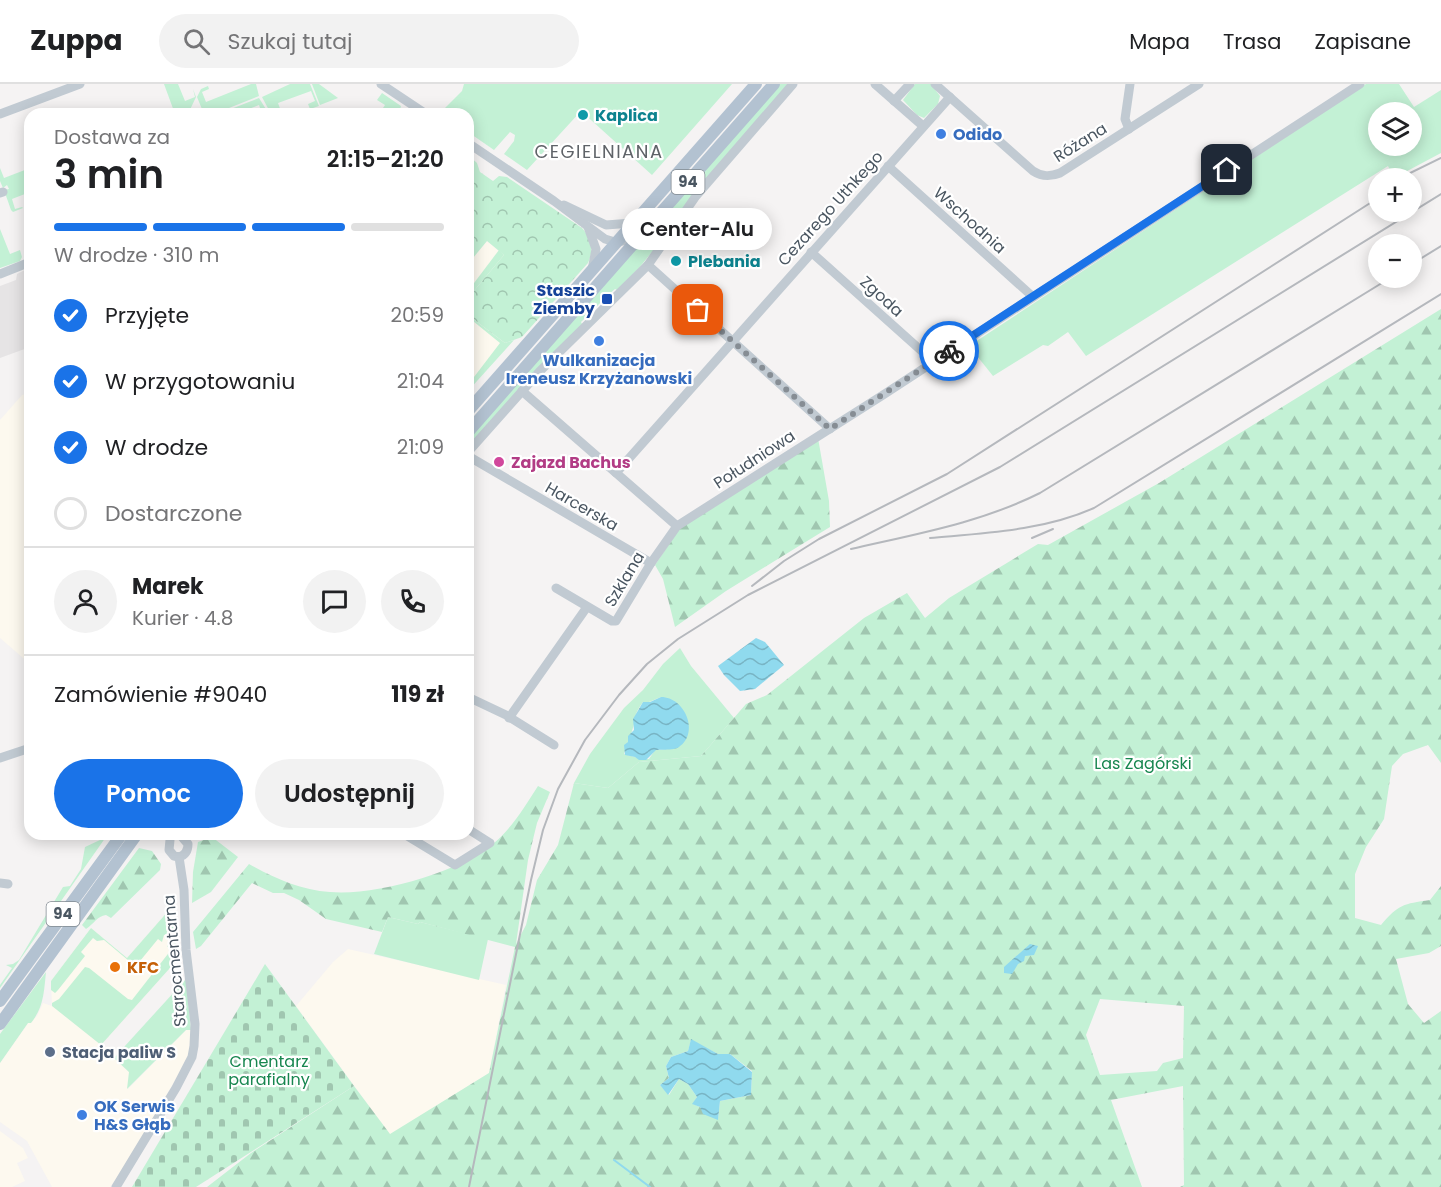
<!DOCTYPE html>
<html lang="pl">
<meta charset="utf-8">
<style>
:root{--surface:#fff;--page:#f2f2f2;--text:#202124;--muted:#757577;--line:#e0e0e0;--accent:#1a73e8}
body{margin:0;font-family:Poppins,sans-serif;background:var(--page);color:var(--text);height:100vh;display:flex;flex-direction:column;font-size:22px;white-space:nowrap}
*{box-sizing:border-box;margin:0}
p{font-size:20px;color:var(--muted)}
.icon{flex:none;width:33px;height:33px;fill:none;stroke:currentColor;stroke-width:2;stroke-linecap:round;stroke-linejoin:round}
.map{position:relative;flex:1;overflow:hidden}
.drawer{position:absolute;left:24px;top:24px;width:450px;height:732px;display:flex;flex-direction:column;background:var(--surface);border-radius:18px;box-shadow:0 3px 15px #0003}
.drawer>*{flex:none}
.controls{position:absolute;left:1368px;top:18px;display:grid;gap:12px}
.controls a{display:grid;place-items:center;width:54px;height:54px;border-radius:50%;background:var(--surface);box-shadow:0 3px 15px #0003;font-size:30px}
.pin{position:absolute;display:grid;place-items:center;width:51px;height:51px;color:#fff;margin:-26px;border-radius:12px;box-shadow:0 3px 9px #0006}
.courier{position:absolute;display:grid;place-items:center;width:60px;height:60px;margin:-30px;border:4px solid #1a73e8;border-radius:50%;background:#fff;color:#222;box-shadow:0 2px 8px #0007}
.bubble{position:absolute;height:42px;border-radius:21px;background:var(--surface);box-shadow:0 3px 15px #0003;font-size:20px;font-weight:600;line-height:42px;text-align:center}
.headline em{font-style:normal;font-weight:600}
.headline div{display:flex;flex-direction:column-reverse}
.headline{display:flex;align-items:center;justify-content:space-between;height:102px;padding:0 30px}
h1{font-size:39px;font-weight:600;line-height:45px}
.bar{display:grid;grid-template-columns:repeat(4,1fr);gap:9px 6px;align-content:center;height:72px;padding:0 30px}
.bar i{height:8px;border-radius:4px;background:var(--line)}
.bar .current{background:var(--accent)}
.bar p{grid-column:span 4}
.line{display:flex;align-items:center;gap:15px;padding:0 30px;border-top:2px solid var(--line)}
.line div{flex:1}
.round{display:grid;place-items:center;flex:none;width:63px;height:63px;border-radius:32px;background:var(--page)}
ol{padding:0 30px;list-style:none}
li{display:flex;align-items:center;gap:18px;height:66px}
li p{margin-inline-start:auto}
li .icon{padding:6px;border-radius:50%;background:var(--accent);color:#fff;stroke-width:4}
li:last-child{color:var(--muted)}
li i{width:33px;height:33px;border:3px solid var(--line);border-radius:50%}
.primary-button{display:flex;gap:12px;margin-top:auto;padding:12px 30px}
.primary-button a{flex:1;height:69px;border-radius:36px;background:var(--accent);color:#fff;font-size:24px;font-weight:600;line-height:69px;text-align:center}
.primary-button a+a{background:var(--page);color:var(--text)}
header{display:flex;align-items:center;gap:36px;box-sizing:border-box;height:84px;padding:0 30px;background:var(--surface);border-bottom:2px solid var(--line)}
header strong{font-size:28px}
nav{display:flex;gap:33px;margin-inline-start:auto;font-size:21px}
.search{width:420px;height:54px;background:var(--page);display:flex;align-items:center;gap:15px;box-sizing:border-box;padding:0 21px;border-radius:33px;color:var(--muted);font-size:22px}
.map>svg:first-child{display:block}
</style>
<header>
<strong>Zuppa</strong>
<div class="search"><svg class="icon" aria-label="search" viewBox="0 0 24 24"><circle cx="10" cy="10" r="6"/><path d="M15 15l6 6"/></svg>Szukaj tutaj</div>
<nav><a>Mapa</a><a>Trasa</a><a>Zapisane</a></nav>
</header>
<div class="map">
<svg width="1441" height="1103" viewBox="0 0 1441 1103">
<defs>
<pattern id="forest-firs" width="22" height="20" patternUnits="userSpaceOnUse" patternTransform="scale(1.5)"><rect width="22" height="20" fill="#c3f1d5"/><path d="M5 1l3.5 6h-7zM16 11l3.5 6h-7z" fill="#a0c6b0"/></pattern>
<pattern id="cemetery-stones" width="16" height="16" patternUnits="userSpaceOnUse" patternTransform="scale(1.5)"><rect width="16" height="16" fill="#c3f1d5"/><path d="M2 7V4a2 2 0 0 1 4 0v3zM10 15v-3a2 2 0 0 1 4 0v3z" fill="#a0c6b0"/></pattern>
<pattern id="park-crowns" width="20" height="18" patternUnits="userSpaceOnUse" patternTransform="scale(1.5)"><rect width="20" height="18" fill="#c3f1d5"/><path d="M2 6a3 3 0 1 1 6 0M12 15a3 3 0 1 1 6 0" fill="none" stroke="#a0c6b0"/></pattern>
<pattern id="water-waves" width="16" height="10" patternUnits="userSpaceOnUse" patternTransform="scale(1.5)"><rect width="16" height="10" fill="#90daee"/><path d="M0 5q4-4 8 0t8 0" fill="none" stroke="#78b4c4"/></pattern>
</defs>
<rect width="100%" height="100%" fill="#f5f3f3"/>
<g fill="#fdf9ef">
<polygon points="487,157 504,171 468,214 468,180"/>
<polygon points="468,231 505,259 468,300"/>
<polygon points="30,309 30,580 0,554 0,336 22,311"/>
<polygon points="170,825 178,875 101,961 129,988 128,1005 186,946 191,946 189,969 180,988 120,1090 110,1103 52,1103 27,1057 0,1038 0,979 28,939 37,932 43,919 52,922 51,897 91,844 127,874"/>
<polygon points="348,865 506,901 489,989 390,1051 296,922 333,878"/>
<polygon points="0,1047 23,1064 28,1074 17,1079 25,1097 12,1103 0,1103"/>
</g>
<polygon fill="#e6e4e5" points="25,186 30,199 30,263 0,274 0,202 16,196 17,190"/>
<g fill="#c3f1d5" fill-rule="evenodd">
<polygon points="164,0 178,0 185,17 195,13 193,5 196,13 188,30 175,30"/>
<polygon points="251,0 256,0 259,12 214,30 204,30 197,13 201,5 208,2 209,5 202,8 206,18"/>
<polygon points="290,0 310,0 319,22 310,25 308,20 315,17 311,7 278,19 282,30 290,27 291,30 271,30 262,13"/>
<polygon points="312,0 319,0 338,14 320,21"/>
<polygon points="464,0 732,0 652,91 581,27 527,86 504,70 514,57 515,51 510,48 494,66 468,48 468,30 440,29 462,7"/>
<path d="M780,0h8l-149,184 -22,22 -2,-1c-12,10 -21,21 -34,33l1,2 -114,123v-9z"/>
<polygon points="915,0 931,0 940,12 938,20 924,34 917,31 903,16"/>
<path d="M1366,0h33l15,23 27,-17v63l-47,25 -6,-12 -302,190 -18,-24 -20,14 -5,-1 -50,31 -24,-30zM1378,28h34v34h-34z"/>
<polygon points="382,9 401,22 399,30 379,30 385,21 377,16"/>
<polygon points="259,14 269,30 262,30 259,21 235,30 218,30"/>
<polygon points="0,84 4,94 30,84 30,108 12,115 15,125 22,123 23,124 13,128 11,126 4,106 9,105 7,101 3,104 0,97"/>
<polygon points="0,145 10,170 20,166 22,173 20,177 0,184"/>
<polygon points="499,166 504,171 468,214 468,207"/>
<polygon points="468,231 505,259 514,256 468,307 470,296 468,293 471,290 474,293 500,259 468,233"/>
<path d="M680,564l11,18 43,52 -33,38 -62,6 -31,26 -34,-5 16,-29 34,-46 19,-18 20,-26zM661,613l7,52 -13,1 -6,9h-7l-18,-5c2,-8 6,-16 8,-23 5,-13 0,-14 11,-29h6z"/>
<polygon points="103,750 108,750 0,904 0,901 12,884 6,881 13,880 19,876 63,803 70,802 81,785 85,763 100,756"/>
<polygon points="170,825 175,853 170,850 164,851 162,858 158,855 140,877 144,881 142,882 135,882 104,856 97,857 93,854 81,868 85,872 58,906 55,909 51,906 51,897 91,844 127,874"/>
<polygon points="388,833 418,840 420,838 488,855 479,896 374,870"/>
<polygon points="176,859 178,875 101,961 52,922 52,919 59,915 85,883 89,884 128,915 132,916 171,866 167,862"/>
<path d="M46,888c-2,19 -2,35 -15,51h-3l-28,40v-29z"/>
<polygon points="186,895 191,946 186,946 127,1005 129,988 114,974"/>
</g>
<g fill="url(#forest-firs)" fill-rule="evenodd">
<path d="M1441,225v454l-13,-18 -25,9 -11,12 -8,53 -18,28 -11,27v44l26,7c18,-21 22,-21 49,-25l11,-14v60l-12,7 -33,6 12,45 16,19 17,-12v176h-261l4,-2 -1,-99 -72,14 31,87h-935l44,-34 103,-67 36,48 99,-61 26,-126 -95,-25 -2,2 -30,-7 -6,15 -56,-13 -27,-19 -15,-7h-11l-21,-10 -51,63 -5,3 -3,-17 56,-68c25,14 51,26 81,28 46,4 128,-19 164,-49 19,-16 31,-37 44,-57l12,6 -13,31 -9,37 -12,84 10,-19 11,-45 21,-35 16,-62 34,5 31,-26 62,-6 45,-52 21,-9 97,-77 43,-25 18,25 24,-20 89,-54 10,1 111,-62zM1100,915l84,7 -1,52 -20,5 -6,8 -57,4 -14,-40zM691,956l27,14h12l22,17 -1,24 -31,6 -2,18 -18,-12 -7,-3 4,-7 -9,-13 -9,-5 -10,16 -9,-10 9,-7 -3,-12 5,-9 17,-6z"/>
<polygon points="818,354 829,417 830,443 726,507 675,543 663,495 655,481 679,445"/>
<polygon points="212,753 238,773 211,808 192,819 193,788 198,758"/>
<path d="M139,764l13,3 9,13 -1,6 -49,48 -5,-3c-9,1 -12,9 -20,14l-4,-4z"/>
</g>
<polygon fill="url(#cemetery-stones)" points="265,880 354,1002 196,1103 132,1103"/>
<path fill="url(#park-crowns)" d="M468,71l9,8 3,9 13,9 6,-5 8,1 75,51c10,11 12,22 6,35l-66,74 -17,6 -37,-28v-17l36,-43 -17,-14 -19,23z"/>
<g fill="url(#water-waves)">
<polygon points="756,554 765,558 784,581 755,605 740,607 724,591 718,582"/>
<path d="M661,613c24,0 39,36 18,50 -6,4 -17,2 -23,3l-10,10h-7l-4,-3 -10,-2 -1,-10 4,-3v-6l6,-6 -1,-11 10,-17h7z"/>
<polygon points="1030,860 1038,862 1034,871 1025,872 1024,877 1018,880 1012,890 1004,889 1004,883"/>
<polygon points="691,955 718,970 730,970 752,988 751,1011 720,1017 718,1036 703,1030 700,1023 692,1020 697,1013 688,1000 679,995 668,1011 660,1001 669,994 666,982 671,973 688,967"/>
</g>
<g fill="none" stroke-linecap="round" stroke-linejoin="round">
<polyline stroke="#90daee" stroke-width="2" points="614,1076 650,1103"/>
<g stroke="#c1cad2" stroke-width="9">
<polyline points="381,0 426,30"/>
<polyline points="875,0 923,42"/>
<path d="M935,0l98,87c9,6 17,6 27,2l139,-89"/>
<polyline points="894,17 910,0"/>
<polyline points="0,30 80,0"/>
<polyline points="1129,45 1125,35 1130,0"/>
<polyline points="468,59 554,117 605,155 615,158 637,155"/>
<polyline points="888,82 1032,212"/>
<polyline points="0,109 3,108"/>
<polyline points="564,121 606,141 632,139"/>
<polyline points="588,143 596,165 592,186"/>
<polyline points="811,168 925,270 931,279"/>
<polyline points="648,181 830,345"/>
<polyline points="0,190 30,178"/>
<polyline points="522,307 677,442"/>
<polyline points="468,368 540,287 648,181 696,112 793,0"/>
<polyline points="468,372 651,479"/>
<polyline points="616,389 950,13"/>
<polyline points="556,504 612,537 616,537 651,479 677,442 883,311 1360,0"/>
<polyline points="468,613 506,631 554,661"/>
<polyline points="509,634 587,523"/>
<polyline points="0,674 30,664"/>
<polyline points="404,750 455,781 490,759 468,745"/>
<polyline points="170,756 169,766 174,772 179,773"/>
<path d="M179,773c7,-2 9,-7 9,-13l-6,-7"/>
<polyline points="0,799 8,800"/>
<polyline points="116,1103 176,1004 192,973 194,962 195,940 186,866 184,806 179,773"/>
</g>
<g stroke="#b3c2d1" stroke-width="12">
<polyline points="468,327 756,0"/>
<polyline points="468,348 774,0"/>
<polyline points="0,917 122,750"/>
<polyline points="0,940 137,750"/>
</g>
<g stroke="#b5b8bd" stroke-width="2">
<polyline points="1400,94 1441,74"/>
<polyline points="1412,180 1441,162"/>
<path d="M930,454c55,-5 112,-7 164,-30l347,-214"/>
<polyline points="1032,454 1053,445"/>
<path d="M851,465c65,-15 129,-26 189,-56l350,-215"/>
<polyline points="752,502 784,477 819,455 947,390 1378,114"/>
<polyline points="469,1103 531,796 543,746 558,705 585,656 619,611 647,580 678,555 748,511 1000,383 1441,110"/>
</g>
</g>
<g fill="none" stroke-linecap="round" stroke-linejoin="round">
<polyline stroke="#868d94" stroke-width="6" stroke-dasharray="0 10.8" points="698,226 830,345 949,267"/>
<polyline stroke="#1a73e8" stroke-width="8" points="949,267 1227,86"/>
</g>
<g fill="#0f9aa8" stroke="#fff" stroke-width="2">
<circle cx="583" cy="31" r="6"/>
<circle cx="676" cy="177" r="6"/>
</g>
<g fill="#3f7fe0" stroke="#fff" stroke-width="2">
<circle cx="941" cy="50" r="6"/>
<circle cx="599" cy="257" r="6"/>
<circle cx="82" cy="1031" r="6"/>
</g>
<rect fill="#1a4fb4" stroke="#fff" stroke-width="2" x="601" y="209" width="12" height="12" rx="3"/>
<circle fill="#d1479c" stroke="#fff" stroke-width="2" cx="499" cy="378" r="6"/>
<circle fill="#e8710a" stroke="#fff" stroke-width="2" cx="115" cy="883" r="6"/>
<circle fill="#5c6f8a" stroke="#fff" stroke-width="2" cx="50" cy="968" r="6"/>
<g text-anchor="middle" stroke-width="4.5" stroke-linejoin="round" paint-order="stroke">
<g fill="#fff" stroke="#808990" stroke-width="1.5">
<rect x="671.5" y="86" width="33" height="24" rx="4.5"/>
<rect x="46.5" y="818" width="33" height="24" rx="4.5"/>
</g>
<g font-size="15" font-weight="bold" fill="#4a5661">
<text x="688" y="103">94</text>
<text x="63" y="835">94</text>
</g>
<g font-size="16" font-weight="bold" fill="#0d838f" stroke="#fff" text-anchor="start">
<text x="595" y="37">Kaplica</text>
<text x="688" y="183">Plebania</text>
</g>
<g font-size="16" font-weight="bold" fill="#366cbe" stroke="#fff" text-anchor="start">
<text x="953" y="56">Odido</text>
<text x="599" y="282" text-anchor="middle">Wulkanizacja<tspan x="599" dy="18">Ireneusz Krzyżanowski</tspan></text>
<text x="94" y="1028">OK Serwis<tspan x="94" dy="18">H&amp;S Głąb</tspan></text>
</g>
<g font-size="16" fill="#4a5661" stroke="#fff">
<text transform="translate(1080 58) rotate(-32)" y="6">Różana</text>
<text transform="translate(830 124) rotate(-48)" y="6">Cezarego Uthkego</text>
<text transform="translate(970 136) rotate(42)" y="6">Wschodnia</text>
<text transform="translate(882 212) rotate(42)" y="6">Zgoda</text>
<text transform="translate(754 375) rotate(-33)" y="6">Południowa</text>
<text transform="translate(582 422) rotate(30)" y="6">Harcerska</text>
<text transform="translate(624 495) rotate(-59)" y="6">Szklana</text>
<text transform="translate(174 877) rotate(-95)" y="6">Starocmentarna</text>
</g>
<g font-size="16" font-weight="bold" fill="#164399" stroke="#fff" text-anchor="end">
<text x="595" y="212">Staszic<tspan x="595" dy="18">Ziemby</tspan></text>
</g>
<g font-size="16" font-weight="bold" fill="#b23c85" stroke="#fff" text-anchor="start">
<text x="511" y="384">Zajazd Bachus</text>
</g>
<g font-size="16" fill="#17864f" stroke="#fff">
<text x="1143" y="685">Las Zagórski</text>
<text x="269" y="983">Cmentarz<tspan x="269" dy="18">parafialny</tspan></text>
</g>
<g font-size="16" font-weight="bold" fill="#c56008" stroke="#fff" text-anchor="start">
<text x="127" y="889">KFC</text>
</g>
<g font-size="16" font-weight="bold" fill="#4e5e75" stroke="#fff" text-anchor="start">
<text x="62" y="974">Stacja paliw S</text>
</g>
<g font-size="18" letter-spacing="1.5" fill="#5f6368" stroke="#fff">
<text x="599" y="74">CEGIELNIANA</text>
</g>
</g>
</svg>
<div class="controls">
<a><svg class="icon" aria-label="layers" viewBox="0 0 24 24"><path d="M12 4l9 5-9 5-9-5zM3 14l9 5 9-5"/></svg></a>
<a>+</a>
<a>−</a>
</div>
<div class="pin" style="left:698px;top:226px;background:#ea580c"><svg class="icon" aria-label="bag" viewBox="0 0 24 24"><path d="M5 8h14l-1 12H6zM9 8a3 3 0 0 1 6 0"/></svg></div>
<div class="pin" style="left:1227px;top:86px;background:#1f2937"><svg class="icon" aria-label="home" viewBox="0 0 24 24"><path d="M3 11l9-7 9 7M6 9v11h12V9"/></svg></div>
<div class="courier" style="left:949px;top:267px"><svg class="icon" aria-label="bike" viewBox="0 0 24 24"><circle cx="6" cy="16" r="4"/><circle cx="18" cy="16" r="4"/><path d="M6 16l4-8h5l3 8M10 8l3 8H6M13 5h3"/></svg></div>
<div class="bubble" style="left:622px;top:124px;width:150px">Center-Alu</div>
<section class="drawer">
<div class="headline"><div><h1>3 min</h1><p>Dostawa za</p></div><em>21:15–21:20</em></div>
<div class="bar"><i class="current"></i><i class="current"></i><i class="current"></i><i></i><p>W drodze · 310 m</p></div>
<ol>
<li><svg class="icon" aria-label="check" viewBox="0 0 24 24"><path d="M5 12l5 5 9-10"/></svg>Przyjęte<p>20:59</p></li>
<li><svg class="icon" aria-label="check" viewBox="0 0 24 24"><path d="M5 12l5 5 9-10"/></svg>W przygotowaniu<p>21:04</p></li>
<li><svg class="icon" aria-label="check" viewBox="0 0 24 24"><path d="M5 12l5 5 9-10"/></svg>W drodze<p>21:09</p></li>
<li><i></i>Dostarczone</li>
</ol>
<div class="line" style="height:108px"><a class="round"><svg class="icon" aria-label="person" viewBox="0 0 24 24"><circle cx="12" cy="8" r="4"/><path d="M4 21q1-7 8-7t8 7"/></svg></a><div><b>Marek</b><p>Kurier · 4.8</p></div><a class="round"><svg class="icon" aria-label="chat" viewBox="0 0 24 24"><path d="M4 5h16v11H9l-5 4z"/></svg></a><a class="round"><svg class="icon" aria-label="phone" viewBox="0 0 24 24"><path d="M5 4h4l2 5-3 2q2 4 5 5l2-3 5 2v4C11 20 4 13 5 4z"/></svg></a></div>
<div class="line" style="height:78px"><div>Zamówienie #9040</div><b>119 zł</b></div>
<div class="primary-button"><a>Pomoc</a><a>Udostępnij</a></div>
</section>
</div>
